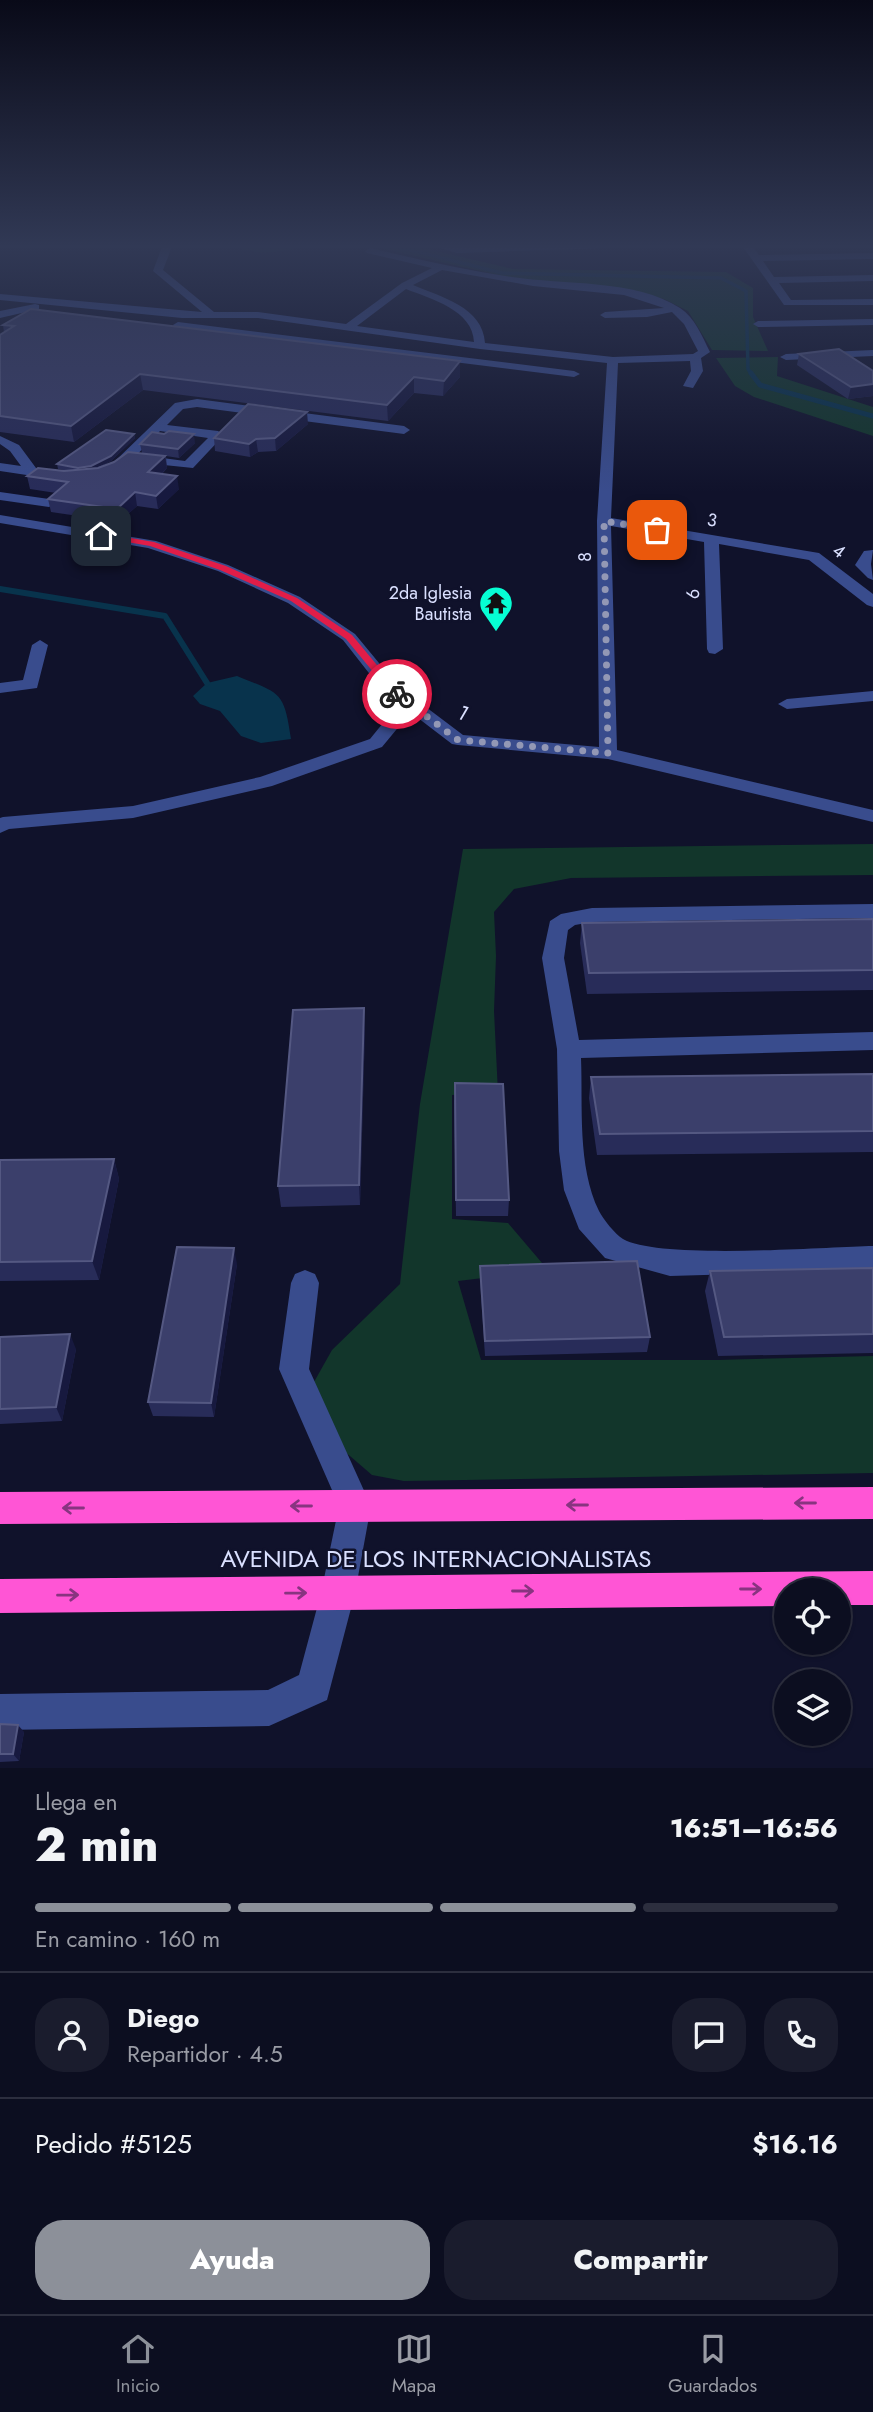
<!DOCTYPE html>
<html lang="es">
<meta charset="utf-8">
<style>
:root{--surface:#0c0e20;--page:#1a1c2d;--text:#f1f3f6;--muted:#9a9ca5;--line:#2c2e3e;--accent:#8c9099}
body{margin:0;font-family:Jost,sans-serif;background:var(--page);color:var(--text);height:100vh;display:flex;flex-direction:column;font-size:26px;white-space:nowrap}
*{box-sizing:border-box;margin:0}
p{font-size:23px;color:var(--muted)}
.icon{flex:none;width:38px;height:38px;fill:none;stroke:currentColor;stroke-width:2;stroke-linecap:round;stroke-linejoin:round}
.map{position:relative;height:1768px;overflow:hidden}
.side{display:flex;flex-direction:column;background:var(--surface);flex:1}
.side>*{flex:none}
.buttons{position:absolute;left:774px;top:1578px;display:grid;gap:14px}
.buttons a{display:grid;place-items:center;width:77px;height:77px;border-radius:50%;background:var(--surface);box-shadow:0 2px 5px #0004,0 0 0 2px var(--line);font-size:35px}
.pin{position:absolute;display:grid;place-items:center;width:60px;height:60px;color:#fff;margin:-30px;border-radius:14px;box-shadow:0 4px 10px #0006}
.courier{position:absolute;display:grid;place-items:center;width:70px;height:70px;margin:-35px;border:5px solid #e11d48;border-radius:50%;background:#fff;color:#222;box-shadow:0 2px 9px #0007}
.head em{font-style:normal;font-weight:800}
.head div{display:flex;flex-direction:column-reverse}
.head{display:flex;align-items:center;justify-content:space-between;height:119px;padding:0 35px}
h1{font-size:46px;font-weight:800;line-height:52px}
.bar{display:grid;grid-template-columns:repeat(4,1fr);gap:10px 7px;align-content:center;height:84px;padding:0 35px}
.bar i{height:9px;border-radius:5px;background:var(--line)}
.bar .on{background:var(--accent)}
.bar p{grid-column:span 4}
.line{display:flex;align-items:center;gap:18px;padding:0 35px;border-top:2px solid var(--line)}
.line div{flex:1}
.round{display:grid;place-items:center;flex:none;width:74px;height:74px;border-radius:28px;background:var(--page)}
.cta{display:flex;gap:14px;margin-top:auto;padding:14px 35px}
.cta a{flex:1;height:80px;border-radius:28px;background:var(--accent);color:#fff;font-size:28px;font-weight:800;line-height:80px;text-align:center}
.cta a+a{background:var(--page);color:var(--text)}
.dock{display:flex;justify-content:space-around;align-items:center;height:98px;border-top:2px solid var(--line);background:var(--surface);font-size:19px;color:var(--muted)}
.dock a{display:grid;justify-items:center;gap:4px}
.dock .on{color:var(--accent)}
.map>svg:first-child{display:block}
</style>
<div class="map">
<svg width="873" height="1768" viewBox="0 0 873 1768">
<rect width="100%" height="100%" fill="#10122b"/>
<g fill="#12362b">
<path d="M222,244h88c-39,11 -49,11 -88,0z"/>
<polygon points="363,244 406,244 513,269 726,272 753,288 753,317 768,351 712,350 688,311 664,299 614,289 515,279"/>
<polygon points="778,357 777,376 873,407 873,436 754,397 735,386 716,358"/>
<polygon points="873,844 873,875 571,878 514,889 494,912 496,956 494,1011 498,1093 452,1095 452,1219 508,1223 548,1270 458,1281 481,1360 718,1360 873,1356 873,1473 404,1481 372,1475 343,1450 314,1382 332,1350 400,1284 420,1104 463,849"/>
</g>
<path fill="#08334c" d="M237,676c44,18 47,15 54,63l-30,4 -20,-7 -21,-25 -20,-7 -7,-8 14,-13z"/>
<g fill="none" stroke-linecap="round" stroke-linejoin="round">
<polyline stroke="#08334c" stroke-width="3.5" points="387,244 502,273 721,278 746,291 748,369 752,375"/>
<polyline stroke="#08334c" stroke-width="5" points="751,373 760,385 873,416"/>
<polyline stroke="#08334c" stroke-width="6" points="0,589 165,616 207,683"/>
<g fill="#394c8d" fill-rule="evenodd">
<path d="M163,244h10l-10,26 51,42h44l88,12 56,-41 30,-15 -65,-15 -2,-2 5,-3c47,11 94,22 142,29 51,8 124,2 168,31 15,10 22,28 30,44l-9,6 2,13 -10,17 -10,-2 8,-15 -1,-10 -72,2 -7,155 208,35 54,41v13l-6,-2 -58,-45 -90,-16 4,105 -8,5 -6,-1 -2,-4 -3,-107 -93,-16 6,224 256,60v12l-265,-63 -150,-14 -6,-1 -51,-39v19l-19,23 -110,39 -139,32 -124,11 -9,4v-15l3,-1 130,-11 127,-29 110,-38 13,-16v-32l-40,-51 -55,-37 -70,-32 -70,-23 -148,-25v-8l156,26 72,24 72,32 55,37 43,52 65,49 136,12 -2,-226 10,-158 -127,-14 -222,-31h-76l-182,-18v-6l202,18 -49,-41zM442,270l91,16 91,9 40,13 -59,4 -5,3 5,3 42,-1 25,-5 12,12 14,27 -5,3 -80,3 -128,-14c-2,-36 -44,-46 -72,-58zM406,289c25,10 67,21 68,53l-117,-16z"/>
<polygon points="426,244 457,247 643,244 638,247 457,253"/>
<polygon points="741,244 751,244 759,255 873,253 873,259 763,261 774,277 873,275 873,281 779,283 791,300 873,299 873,305 784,305"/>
<polygon points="35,304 39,305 39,309 0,318 0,311"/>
<polygon points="873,319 873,325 758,327 753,324 758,321"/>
<polygon points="178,322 574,371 580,374 574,377 174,327 173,325"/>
<polygon points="873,350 873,356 786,360 780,357 786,354"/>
<polygon points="197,399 404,426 410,430 404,434 197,407 183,409 167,425 218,431 224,435 193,468 135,462 135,456 140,455 185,461 208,438 160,431 123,469 106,472 106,466 113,463 175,403"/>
<polygon points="0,436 19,445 36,468 60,472 67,476 60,480 0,471 0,463 21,466 10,451 0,444"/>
<polygon points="0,492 49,499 56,503 49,507 0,500"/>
<polygon points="873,550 871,564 873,580 868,578 855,565 864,551"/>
<polygon points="40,640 48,645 37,688 0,693 0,683 23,680 32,645"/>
<polygon points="873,691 873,701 787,709 778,704 787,699"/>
<path d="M873,904v14l-281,4 -17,3 -7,5 -4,28 15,82 294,-8v18l-292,8c2,48 -4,108 18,153 4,8 16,23 24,28 37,21 200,8 250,7v24l-203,6 -65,-18 -26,-29 -15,-39 -5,-39 -2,-102 -15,-91 8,-37 11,-7 31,-6z"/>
<polygon points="305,1270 315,1274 319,1283 309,1369 371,1506 355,1593 327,1700 269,1726 0,1730 0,1694 268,1690 299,1675 321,1593 339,1506 279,1369 291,1283 295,1274"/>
</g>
<g fill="#ff55d5" fill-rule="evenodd">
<polygon points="873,1487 873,1519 0,1524 0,1492"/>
<polygon points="873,1571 873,1605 838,1605 838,1591 786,1591 786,1606 0,1613 0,1579"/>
</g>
</g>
<g fill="#282c59">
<polygon points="3,325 460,377 443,396 414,393 388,421 143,390 74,442 0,432 0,335 4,332"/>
<polygon points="799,354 873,371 873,396 848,399 797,365"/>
<polygon points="308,424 276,451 258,452 250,457 215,451 214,438"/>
<polygon points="134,434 135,438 111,461 96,469 142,453 140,444 195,443 179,458 166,456 167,468 162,474 179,489 158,509 137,506 119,522 51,512 48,499 56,493 30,489 27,476 69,471 58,469 57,464"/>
<polygon points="873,919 873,990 587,994 580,943 582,923"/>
<polygon points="365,1029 360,1205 281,1207 278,1186"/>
<polygon points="873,1074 873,1152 597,1155 589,1098 591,1077"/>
<polygon points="454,1099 509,1200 508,1216 456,1216"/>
<polygon points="114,1159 119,1179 99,1280 0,1281 0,1160"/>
<polygon points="237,1264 214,1417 153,1416 148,1402"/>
<polygon points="480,1266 650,1337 647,1352 485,1356 480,1281"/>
<polygon points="873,1268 873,1353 718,1356 705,1291 710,1271"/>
<polygon points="0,1337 76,1349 62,1421 0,1424"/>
<polygon points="0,1724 24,1732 19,1761 0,1762"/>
</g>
<g fill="#17193f">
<polygon points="460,361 460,377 443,396 444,381"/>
<polygon points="140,374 143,390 74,442 71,426"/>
<polygon points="414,377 414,393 388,421 387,405"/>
<polygon points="873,384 873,396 848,399 851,387"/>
<polygon points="307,412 308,424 276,451 275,438"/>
<polygon points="134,434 135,438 111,461 92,470 79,472 78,468"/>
<polygon points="194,434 195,443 179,458 178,449"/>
<polygon points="256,439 258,452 250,457 249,444"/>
<polygon points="165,456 167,468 150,485 148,472"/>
<polygon points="177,476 179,489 158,509 156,496"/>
<polygon points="135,492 137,506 119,522 117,509"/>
<polygon points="364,1008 365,1029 360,1205 359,1185"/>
<polygon points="114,1159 119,1179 99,1280 92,1261"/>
<polygon points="234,1248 237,1264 214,1417 211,1403"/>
<polygon points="70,1334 76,1349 62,1421 56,1407"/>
<polygon points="18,1725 24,1732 19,1761 13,1754"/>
</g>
<g fill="#3b3f6b" stroke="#545882" stroke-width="2">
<polygon points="31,309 460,361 444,381 414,377 387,405 140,374 71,426 0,416 0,335 14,326 3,325"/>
<polygon points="839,349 873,371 873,384 851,387 799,354"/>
<polygon points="248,404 307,412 275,438 256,439 249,444 214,438"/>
<polygon points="106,430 134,434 111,456 91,466 78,468 57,464"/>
<polygon points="169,431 194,434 178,449 140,444 152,432 164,434"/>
<polygon points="128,452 165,456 148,472 177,476 156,496 135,492 117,509 48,499 68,482 27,476 38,468 64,471 98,468 114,462"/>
<polygon points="873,919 873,970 589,973 582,923"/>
<polygon points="364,1008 359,1185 278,1186 293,1010"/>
<polygon points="873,1074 873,1131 600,1134 591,1077"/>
<polygon points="455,1083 503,1084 509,1200 456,1200"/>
<polygon points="114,1159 92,1261 0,1262 0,1160"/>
<polygon points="177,1247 234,1248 211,1403 148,1402"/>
<polygon points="637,1261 650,1337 485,1341 480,1266"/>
<polygon points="873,1268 873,1334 724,1337 710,1271"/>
<polygon points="70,1334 56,1407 0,1409 0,1337"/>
<polygon points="0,1724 18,1725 13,1754 0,1754"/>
</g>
<defs><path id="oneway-shaft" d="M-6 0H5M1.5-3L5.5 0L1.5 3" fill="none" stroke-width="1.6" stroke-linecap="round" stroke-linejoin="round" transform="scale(1.75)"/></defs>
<g stroke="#883480">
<use href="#oneway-shaft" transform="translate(805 1503) rotate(180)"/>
<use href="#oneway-shaft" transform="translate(577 1505) rotate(180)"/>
<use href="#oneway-shaft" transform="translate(301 1506) rotate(180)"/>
<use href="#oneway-shaft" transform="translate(73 1508) rotate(180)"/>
<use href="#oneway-shaft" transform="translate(751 1589)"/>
<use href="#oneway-shaft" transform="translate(523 1591)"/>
<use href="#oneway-shaft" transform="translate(296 1593) rotate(-1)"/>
<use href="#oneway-shaft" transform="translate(68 1595) rotate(-1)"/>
</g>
<linearGradient id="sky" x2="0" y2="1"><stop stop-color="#090a18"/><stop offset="0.5" stop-color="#313955"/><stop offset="1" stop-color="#313955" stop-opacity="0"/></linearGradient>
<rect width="873" height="492" fill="url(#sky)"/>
<polygon fill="#e11d48" points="101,533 154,542 226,566 297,598 352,635 401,694 393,696 346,639 291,601 220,570 150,546 98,537"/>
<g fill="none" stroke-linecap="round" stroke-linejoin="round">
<polyline stroke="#9398b5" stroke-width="7" stroke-dasharray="0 12.6" points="397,694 458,740 608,753 604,521 657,530"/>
</g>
<defs>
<g id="temple-pin" transform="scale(1.75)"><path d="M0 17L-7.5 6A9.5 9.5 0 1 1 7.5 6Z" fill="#06ffd4" stroke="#10122b"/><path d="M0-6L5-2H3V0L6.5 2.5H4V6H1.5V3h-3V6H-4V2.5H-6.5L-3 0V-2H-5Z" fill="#111"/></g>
</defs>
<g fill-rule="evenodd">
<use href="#temple-pin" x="496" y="603"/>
</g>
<g text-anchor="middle" stroke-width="5" stroke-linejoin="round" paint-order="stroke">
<g font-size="18" fill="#dae0ff" stroke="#10122b">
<text transform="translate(712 520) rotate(9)" y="6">3</text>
<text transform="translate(839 551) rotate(38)" y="6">4</text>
<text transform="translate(585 557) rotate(-91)" y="6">8</text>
<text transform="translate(693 594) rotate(-92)" y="6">6</text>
</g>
<g font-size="18" fill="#dae0ff" stroke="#10122b" text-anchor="end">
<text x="472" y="599">2da Iglesia<tspan x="472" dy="21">Bautista</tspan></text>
</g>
<g font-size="21" fill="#dae0ff" stroke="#10122b">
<text transform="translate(463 713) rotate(30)" y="7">1</text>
</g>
<g font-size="24" fill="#dae0ff" stroke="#10122b">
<text x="436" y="1567">AVENIDA DE LOS INTERNACIONALISTAS</text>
</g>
</g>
</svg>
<div class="buttons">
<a><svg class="icon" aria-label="locate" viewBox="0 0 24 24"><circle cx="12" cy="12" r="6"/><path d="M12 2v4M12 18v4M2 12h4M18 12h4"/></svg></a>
<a><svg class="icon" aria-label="layers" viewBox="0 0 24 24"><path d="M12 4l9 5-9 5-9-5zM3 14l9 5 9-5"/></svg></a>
</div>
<div class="pin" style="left:657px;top:530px;background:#ea580c"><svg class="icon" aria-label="bag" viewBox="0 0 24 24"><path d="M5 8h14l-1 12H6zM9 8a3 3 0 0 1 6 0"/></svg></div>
<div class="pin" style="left:101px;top:536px;background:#1f2937"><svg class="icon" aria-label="home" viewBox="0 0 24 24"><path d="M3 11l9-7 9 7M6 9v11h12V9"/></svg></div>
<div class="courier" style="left:397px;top:694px"><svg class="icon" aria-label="bike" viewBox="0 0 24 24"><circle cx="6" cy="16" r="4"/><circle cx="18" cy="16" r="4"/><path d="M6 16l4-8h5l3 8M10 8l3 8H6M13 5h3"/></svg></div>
</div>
<section class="side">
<div class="head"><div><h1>2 min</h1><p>Llega en</p></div><em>16:51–16:56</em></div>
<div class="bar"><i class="on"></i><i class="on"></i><i class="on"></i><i></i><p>En camino · 160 m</p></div>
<div class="line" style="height:126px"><a class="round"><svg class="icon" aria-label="person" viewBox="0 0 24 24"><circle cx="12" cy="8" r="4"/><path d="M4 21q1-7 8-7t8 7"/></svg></a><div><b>Diego</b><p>Repartidor · 4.5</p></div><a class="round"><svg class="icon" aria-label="chat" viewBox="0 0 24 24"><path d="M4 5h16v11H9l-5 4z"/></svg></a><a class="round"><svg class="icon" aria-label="phone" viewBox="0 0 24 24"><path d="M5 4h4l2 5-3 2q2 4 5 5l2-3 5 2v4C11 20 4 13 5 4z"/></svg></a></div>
<div class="line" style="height:91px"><div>Pedido #5125</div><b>$16.16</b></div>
<div class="cta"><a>Ayuda</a><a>Compartir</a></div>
</section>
<nav class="dock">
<a class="on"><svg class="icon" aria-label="home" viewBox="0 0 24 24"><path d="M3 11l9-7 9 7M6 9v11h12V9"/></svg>Inicio</a>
<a><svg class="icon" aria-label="map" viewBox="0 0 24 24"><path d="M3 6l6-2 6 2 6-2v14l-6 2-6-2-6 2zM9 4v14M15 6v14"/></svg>Mapa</a>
<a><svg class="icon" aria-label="saved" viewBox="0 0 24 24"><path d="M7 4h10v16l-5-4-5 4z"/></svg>Guardados</a>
</nav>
